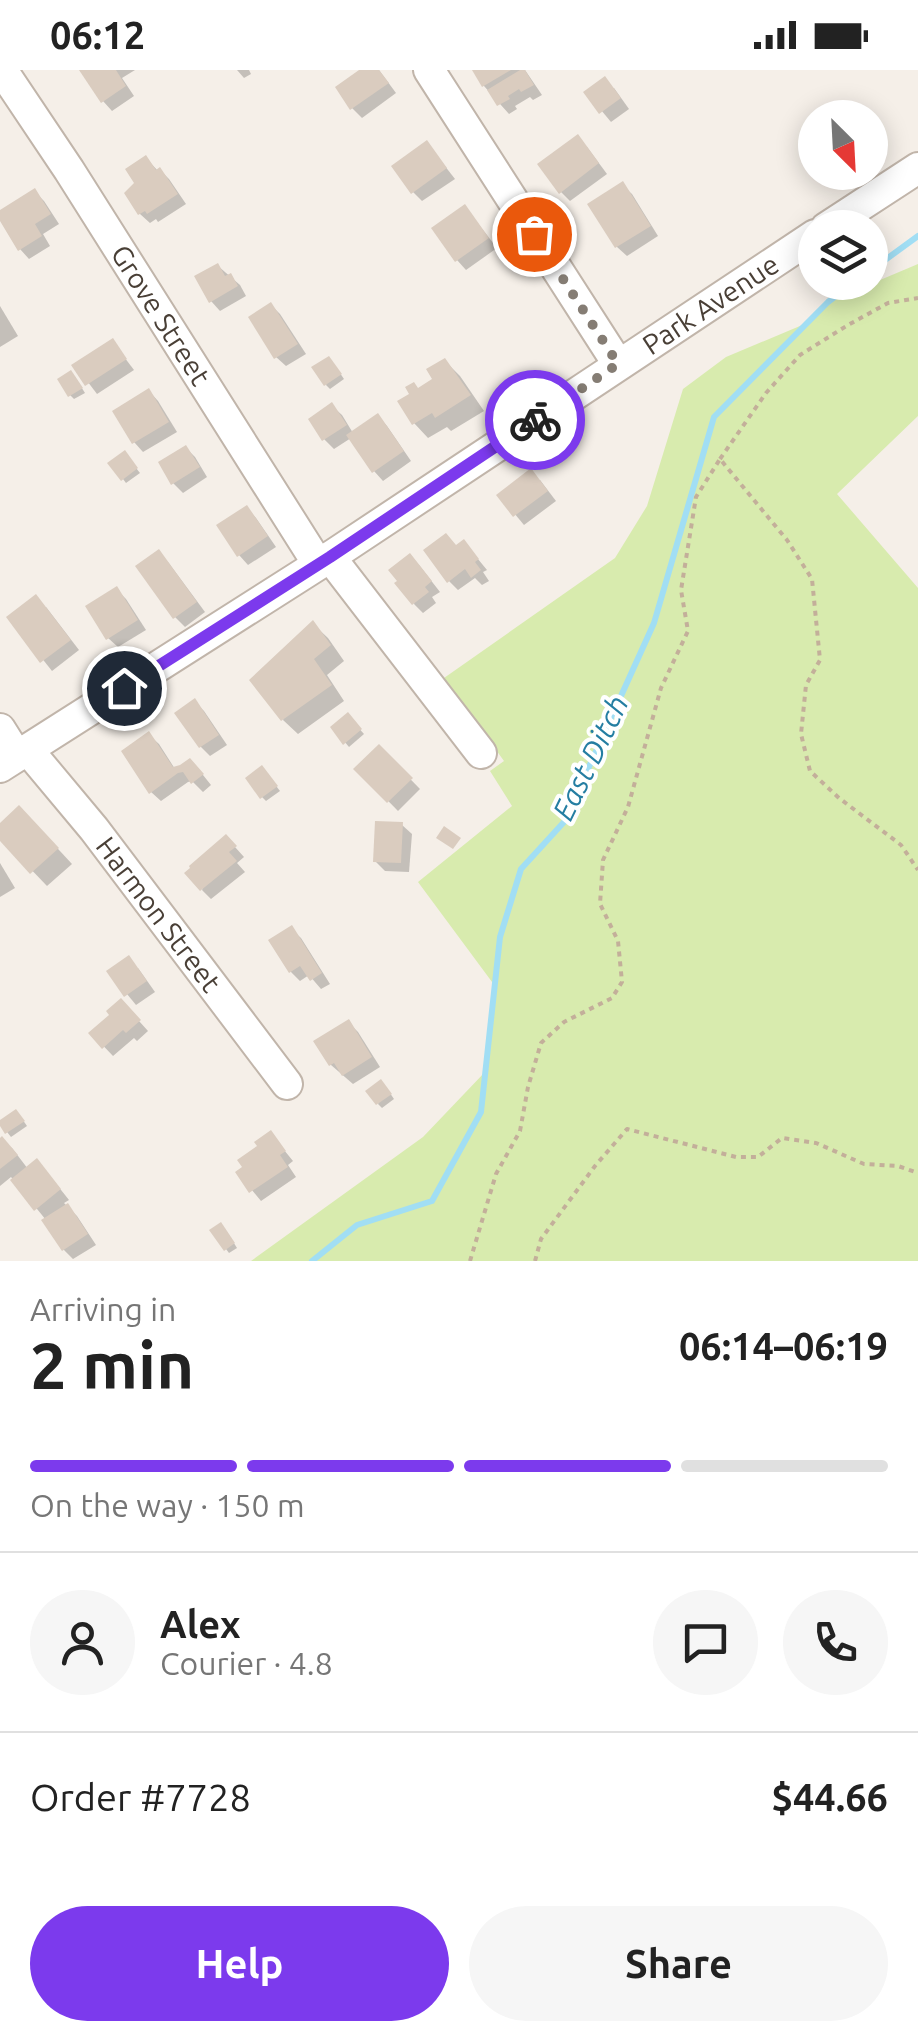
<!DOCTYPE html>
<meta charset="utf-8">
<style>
:root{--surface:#fff;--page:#f6f6f6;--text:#222;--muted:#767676;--line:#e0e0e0;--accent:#7c3aed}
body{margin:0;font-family:Ubuntu,sans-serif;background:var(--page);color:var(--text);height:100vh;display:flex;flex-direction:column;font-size:38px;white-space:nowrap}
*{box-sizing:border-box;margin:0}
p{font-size:32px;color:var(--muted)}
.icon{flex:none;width:55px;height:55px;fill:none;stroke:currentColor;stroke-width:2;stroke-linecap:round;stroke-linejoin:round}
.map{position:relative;height:1191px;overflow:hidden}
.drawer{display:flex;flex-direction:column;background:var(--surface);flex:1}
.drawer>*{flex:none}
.needle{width:65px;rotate:156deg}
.buttons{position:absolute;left:798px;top:30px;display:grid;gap:20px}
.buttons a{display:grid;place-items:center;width:90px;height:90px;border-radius:50%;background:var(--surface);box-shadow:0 5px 25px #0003;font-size:50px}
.pin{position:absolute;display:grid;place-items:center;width:85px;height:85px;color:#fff;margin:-42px;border:5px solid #fff;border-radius:50%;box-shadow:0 2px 10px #0007}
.courier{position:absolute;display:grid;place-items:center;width:100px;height:100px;margin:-50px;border:8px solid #7c3aed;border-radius:50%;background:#fff;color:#222;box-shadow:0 2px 12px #0007}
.summary em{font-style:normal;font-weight:600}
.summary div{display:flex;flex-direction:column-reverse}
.summary{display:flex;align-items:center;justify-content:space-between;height:170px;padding:0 30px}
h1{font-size:65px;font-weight:600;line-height:75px}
.bar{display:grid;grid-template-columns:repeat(4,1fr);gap:15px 10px;align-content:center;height:120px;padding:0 30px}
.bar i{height:12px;border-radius:8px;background:var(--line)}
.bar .active{background:var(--accent)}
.bar p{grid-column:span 4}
.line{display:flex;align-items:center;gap:25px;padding:0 30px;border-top:2px solid var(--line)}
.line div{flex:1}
.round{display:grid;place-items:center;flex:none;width:105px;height:105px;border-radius:52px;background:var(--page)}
.action{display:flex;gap:20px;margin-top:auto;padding:20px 30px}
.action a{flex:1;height:115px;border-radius:60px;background:var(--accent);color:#fff;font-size:40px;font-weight:600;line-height:115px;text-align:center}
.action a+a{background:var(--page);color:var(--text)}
.status{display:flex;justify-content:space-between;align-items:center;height:70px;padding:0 50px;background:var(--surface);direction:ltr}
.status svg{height:28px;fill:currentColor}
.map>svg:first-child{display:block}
</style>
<div class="status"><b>06:12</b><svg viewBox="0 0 49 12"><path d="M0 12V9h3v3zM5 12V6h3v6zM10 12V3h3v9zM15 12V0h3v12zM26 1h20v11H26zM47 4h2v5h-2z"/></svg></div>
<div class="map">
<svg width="918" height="1191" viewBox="0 0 918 1191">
<rect width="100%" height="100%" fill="#f5efe8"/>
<polygon fill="#d8ebae" points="918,194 918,346 837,424 918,518 918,1191 251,1191 423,1067 485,1002 495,916 418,812 512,736 490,701 504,691 444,608 615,488 647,436 683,319 726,287 807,253 828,232"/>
<g fill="#0003">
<polygon points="82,0 135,0 122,8 134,26 112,41 103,31"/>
<polygon points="237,0 249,0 251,4 244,8"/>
<polygon points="363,0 379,0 396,23 362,48 352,38"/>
<polygon points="475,0 525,0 542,25 533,30 530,27 515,36 517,39 509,44 484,16"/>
<polygon points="614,18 629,39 611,52 586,22"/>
<polygon points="427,73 455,109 422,131 413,122"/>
<polygon points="587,77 607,104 570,131 561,122"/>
<polygon points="146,88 158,101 160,100 169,109 186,134 158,152 156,149 150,153 140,144 138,114"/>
<polygon points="622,115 632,124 658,166 627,186 617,177 591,135"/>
<polygon points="35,122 44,131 59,154 43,164 50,176 29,189 20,179 0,143"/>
<polygon points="465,137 497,178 466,200 457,190"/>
<polygon points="218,196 240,215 246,226 220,241 211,231"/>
<polygon points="271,235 280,244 306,284 286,296 276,287"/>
<polygon points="0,236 18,266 0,277"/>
<polygon points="112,271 134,300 97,324 75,295"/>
<polygon points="445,291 460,306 484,341 451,361 447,357 428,368 414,353 412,325 436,310"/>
<polygon points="333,293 344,309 330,319 326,315"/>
<polygon points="75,307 85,323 74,329 70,325"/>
<polygon points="149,321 158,331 177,362 143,382 134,372"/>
<polygon points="332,336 342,345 353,363 378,346 387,356 411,391 383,411 374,401 351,368 334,379 324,369"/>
<polygon points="186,378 195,387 207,407 183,423 173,413"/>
<polygon points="128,388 140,403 126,413 123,409"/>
<polygon points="540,410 556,431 524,455 499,425"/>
<polygon points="247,438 256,448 276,477 248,495 239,485"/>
<polygon points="464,472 487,500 483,502 489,511 482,515 475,508 458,520 449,511 457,477"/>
<polygon points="168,492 205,542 185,557 175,547"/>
<polygon points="419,495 440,522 432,527 436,533 423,543 414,534"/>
<polygon points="117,520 126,529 146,560 118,577 108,568"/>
<polygon points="46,537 79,580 52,601 10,548"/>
<polygon points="313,554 328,568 344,591 327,605 344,631 298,664 283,650"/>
<polygon points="195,632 204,641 227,675 210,686 201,677 178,643"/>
<polygon points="348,646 364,664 349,677 333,658"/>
<polygon points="149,665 159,674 175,699 199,700 211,715 203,722 192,711 188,712 161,731 151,722"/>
<polygon points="379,677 420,719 398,741 357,699"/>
<polygon points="266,703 280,721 266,731 262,727"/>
<polygon points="34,753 72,794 47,816 0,767 0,756"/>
<polygon points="402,755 412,764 409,802 385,801 375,791"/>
<polygon points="226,767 244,787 237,793 245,802 211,829 202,820"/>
<polygon points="0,793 15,818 0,827"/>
<polygon points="291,859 301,868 330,914 321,919 309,905 300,911 291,902"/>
<polygon points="138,898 155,922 136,935 109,902"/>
<polygon points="121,931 148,961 137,971 134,968 113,986 92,964 113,945"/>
<polygon points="348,952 358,962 380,997 353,1014 331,995 317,972"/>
<polygon points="385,1016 394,1029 382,1038 378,1034"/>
<polygon points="20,1046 27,1056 11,1067 0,1053"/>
<polygon points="271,1064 293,1091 288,1095 296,1107 261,1131 238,1103"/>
<polygon points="0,1071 12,1078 28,1099 46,1101 69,1130 64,1133 77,1146 96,1175 73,1189 64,1180 46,1150 11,1107 0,1116"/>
<polygon points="225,1159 237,1178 229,1183 226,1179"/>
</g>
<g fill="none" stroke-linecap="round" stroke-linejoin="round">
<g stroke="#a1def4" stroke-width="6">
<polyline points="870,201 918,166"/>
<polyline points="312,1191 357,1155 432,1131 481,1042 500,867 521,799 564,752 654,553 714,347 828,232 854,212"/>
</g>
</g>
<g fill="#daccbf">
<polygon points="79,0 116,0 126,16 101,33"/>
<polygon points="359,0 379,0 389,13 350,40 335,17"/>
<polygon points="472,0 511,0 482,17"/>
<polygon points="520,0 525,0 534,15 521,22 519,19 508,26 510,29 497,36 487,20"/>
<polygon points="605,6 621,28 599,44 583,22"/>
<polygon points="578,64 599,93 559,124 537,94"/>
<polygon points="427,70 447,98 411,124 391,96"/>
<polygon points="146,85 156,100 160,97 178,124 147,144 145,141 138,145 124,123 134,113 125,99"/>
<polygon points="623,111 651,156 615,178 587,134"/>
<polygon points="35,118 51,144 35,154 42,166 18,181 0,151 0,140"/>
<polygon points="465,134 489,168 455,192 431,158"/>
<polygon points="218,193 225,206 231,203 238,216 209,233 194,206"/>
<polygon points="271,232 298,274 274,289 248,247"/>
<polygon points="113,268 127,289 85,316 71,295"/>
<polygon points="329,286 342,304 324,316 311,297"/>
<polygon points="445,288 471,325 435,348 432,343 412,355 397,331 409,324 405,317 414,312 418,318 432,309 426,299"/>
<polygon points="71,300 83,318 68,327 57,309"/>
<polygon points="149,318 169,352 132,374 112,341"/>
<polygon points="332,332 347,355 322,371 308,349"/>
<polygon points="378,343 404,381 372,403 346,365"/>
<polygon points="186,375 200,397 171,415 158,392"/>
<polygon points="125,380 138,398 121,411 107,393"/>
<polygon points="531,398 548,421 513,447 496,425"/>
<polygon points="247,435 268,466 237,487 216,455"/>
<polygon points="446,463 456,475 464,469 479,489 475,492 481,500 471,508 465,499 447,513 423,480"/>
<polygon points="159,479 197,532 173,549 135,496"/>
<polygon points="410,483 432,511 425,517 429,522 412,535 394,513 397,511 388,500"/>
<polygon points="117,516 138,550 106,570 85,536"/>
<polygon points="36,524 71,570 40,593 6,547"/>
<polygon points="313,550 331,575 314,589 332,615 281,651 249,610"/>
<polygon points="195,628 219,665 199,678 174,643"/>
<polygon points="348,642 362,659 343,675 330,657"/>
<polygon points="149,661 173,697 180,695 190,688 204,704 191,714 183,702 178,703 149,724 121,681"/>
<polygon points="379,674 413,708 387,733 353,699"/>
<polygon points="262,695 278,716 260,729 245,708"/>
<polygon points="19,735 59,778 30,804 0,771 0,753"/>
<polygon points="375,751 403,752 401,793 373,792"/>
<polygon points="444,756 461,768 453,779 436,768"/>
<polygon points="226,764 237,776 229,782 237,791 200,821 184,803 190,798 189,796"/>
<polygon points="292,855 322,903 310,911 300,896 289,903 268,870"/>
<polygon points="129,885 147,911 124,927 106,901"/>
<polygon points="121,928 141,950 126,963 123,960 102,979 88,963 109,945 106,941"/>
<polygon points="349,949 372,987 342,1006 334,993 329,996 313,971"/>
<polygon points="381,1009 392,1024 376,1035 365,1021"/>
<polygon points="16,1039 25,1051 5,1064 0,1056 0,1050"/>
<polygon points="271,1060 286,1081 280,1085 288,1097 249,1123 235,1102 242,1097 237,1090 257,1076 254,1072"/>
<polygon points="2,1066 18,1085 0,1099 0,1068"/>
<polygon points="37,1088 61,1119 34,1141 10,1110"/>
<polygon points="68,1133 88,1164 62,1181 41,1150"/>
<polygon points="221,1152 235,1173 224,1181 209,1160"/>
</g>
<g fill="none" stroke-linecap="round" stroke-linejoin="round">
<g stroke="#c1b5aa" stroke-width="34">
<g id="minor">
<path id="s1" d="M2,0l67,100 249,394"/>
<polyline points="429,0 618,294"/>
<polyline points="826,158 918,98"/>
<polyline points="330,487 481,683"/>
<polyline points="0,659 17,686"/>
<path id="s2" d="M28,680l66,79 193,255"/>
<path id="s3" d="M0,697l330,-210 485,-322"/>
</g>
</g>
<g stroke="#c3af9a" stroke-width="4" stroke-dasharray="5 5" stroke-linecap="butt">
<polyline points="720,389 766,323 800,285 848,255 888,233 918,228"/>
<polyline points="470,1191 496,1104 520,1061 528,1017 541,973 564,952 612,928 622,912 618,871 600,834 603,790 628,737 661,618 688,561 681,520 696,427 720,389 787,470 812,509 820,590 806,615 801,664 810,701 839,728 901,775 918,800"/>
<polyline points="535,1191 541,1169 595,1096 627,1059 736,1087 758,1087 782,1068 816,1073 864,1094 898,1096 918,1103"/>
</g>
<use href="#minor" stroke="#fff" stroke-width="30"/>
</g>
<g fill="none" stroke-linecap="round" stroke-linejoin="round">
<polyline stroke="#857d74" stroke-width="10" stroke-dasharray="0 18" points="534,164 618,294 535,350"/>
<polyline stroke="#7c3aed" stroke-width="12" points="124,618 330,487 535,350"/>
</g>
<g text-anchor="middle" stroke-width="8" stroke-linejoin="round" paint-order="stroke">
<g font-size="28" fill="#493f36" stroke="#fff">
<text dy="10" stroke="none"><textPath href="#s3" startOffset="848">Park Avenue</textPath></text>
<text dy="10" stroke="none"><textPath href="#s1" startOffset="292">Grove Street</textPath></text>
<text dy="10" stroke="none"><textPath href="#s2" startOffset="210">Harmon Street</textPath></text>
</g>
<g font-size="30" font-style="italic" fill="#257ea2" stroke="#fff">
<text transform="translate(591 688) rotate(-64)" y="10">East Ditch</text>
</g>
</g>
</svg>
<div class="buttons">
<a><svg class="needle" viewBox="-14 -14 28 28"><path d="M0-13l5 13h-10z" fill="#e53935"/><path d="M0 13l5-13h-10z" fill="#767676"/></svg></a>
<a><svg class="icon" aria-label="layers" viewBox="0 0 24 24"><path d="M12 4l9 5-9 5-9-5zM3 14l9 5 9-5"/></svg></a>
</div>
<div class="pin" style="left:534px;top:164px;background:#ea580c"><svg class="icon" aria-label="bag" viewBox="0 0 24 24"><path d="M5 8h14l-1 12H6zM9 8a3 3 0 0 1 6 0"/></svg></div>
<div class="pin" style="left:124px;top:618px;background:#1f2937"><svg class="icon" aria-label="home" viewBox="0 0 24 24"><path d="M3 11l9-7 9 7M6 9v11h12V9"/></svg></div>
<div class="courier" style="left:535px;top:350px"><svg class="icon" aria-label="bike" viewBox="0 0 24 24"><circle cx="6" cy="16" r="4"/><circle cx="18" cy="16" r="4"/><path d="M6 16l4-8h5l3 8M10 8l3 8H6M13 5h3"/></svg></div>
</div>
<section class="drawer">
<div class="summary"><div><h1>2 min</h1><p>Arriving in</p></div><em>06:14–06:19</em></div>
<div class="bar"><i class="active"></i><i class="active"></i><i class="active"></i><i></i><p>On the way · 150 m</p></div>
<div class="line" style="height:180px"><a class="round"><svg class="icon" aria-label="person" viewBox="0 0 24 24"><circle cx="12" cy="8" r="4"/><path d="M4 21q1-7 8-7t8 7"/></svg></a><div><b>Alex</b><p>Courier · 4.8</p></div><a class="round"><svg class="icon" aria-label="chat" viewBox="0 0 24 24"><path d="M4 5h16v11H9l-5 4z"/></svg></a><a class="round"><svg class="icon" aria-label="phone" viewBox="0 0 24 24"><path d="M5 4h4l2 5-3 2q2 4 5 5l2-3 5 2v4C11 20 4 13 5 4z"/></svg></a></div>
<div class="line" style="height:130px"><div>Order #7728</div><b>$44.66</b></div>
<div class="action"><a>Help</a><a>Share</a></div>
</section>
